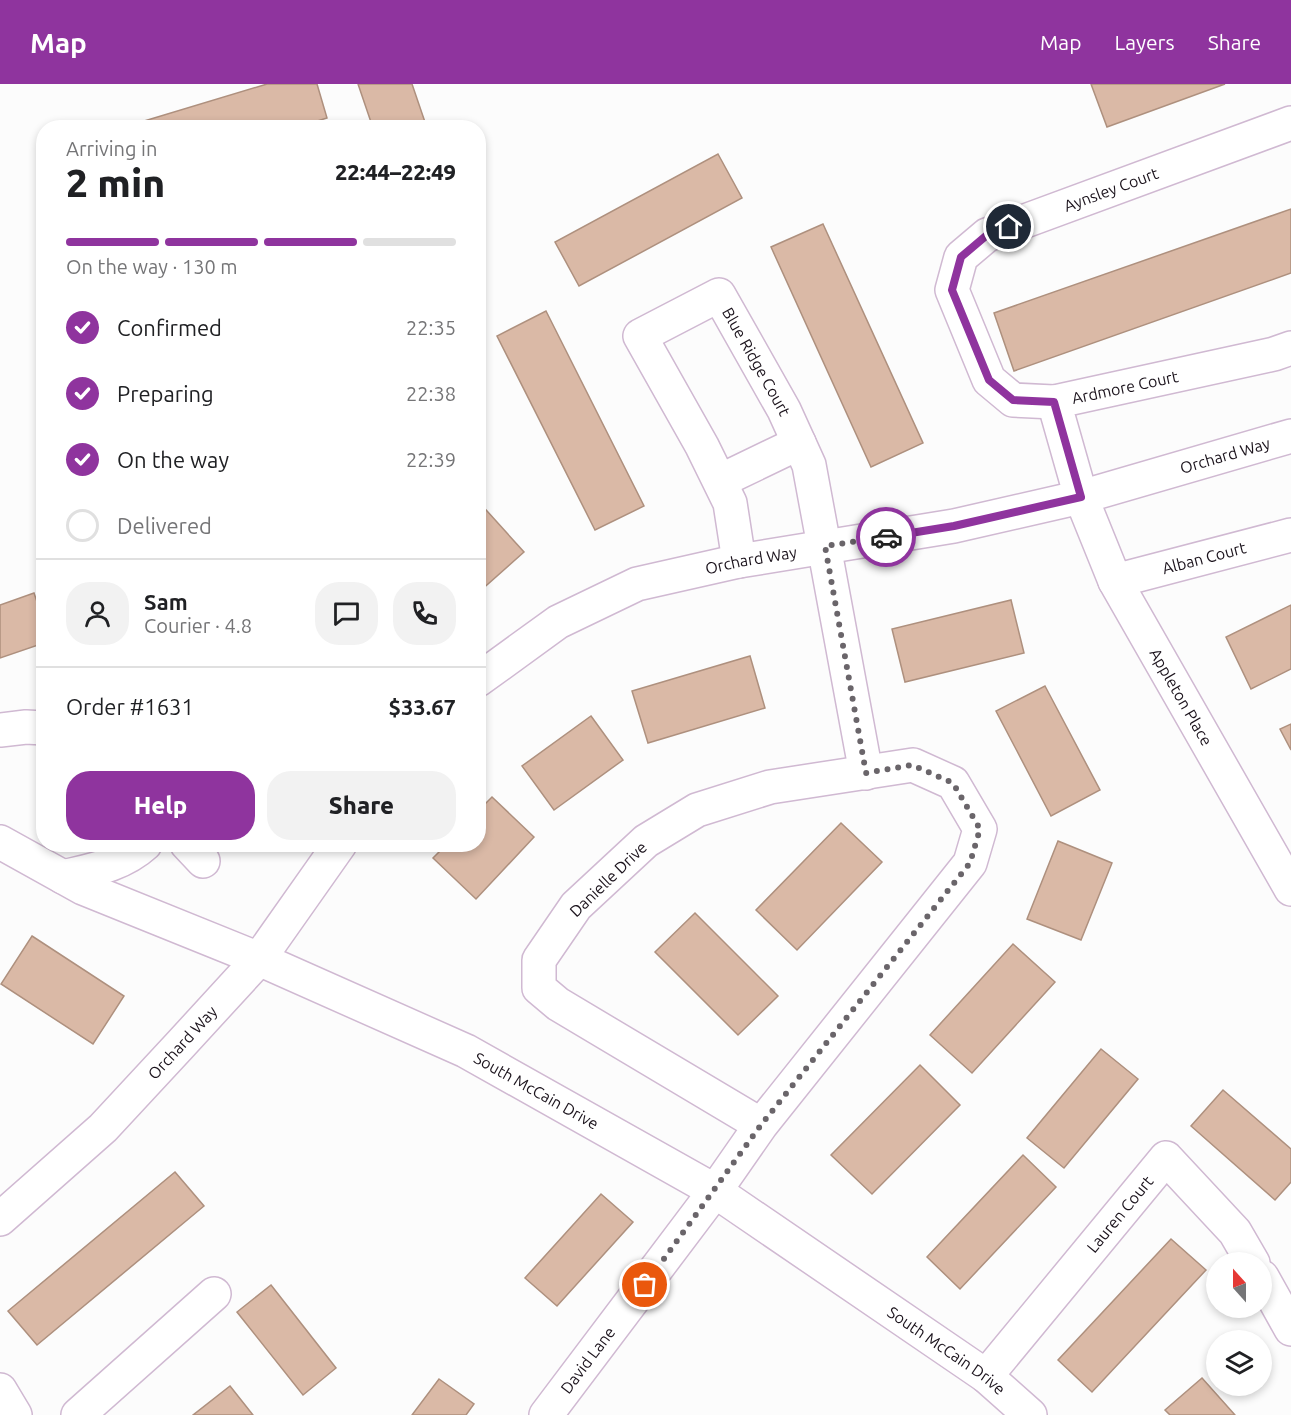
<!DOCTYPE html>
<meta charset="utf-8">
<style>
:root{--surface:#fff;--page:#f2f2f2;--text:#202124;--muted:#757577;--line:#e0e0e0;--accent:#8f349e}
body{margin:0;font-family:Ubuntu,sans-serif;background:var(--page);color:var(--text);height:100vh;display:flex;flex-direction:column;font-size:22px;white-space:nowrap}
*{box-sizing:border-box;margin:0}
p{font-size:20px;color:var(--muted)}
.icon{flex:none;width:33px;height:33px;fill:none;stroke:currentColor;stroke-width:2;stroke-linecap:round;stroke-linejoin:round}
.map{position:relative;flex:1;overflow:hidden}
.sheet{position:absolute;left:36px;top:36px;width:450px;height:732px;display:flex;flex-direction:column;background:var(--surface);border-radius:24px;box-shadow:0 3px 9px #0003}
.sheet>*{flex:none}
.needle{width:39px;rotate:339deg}
.tools{position:absolute;left:1206px;top:1168px;display:grid;gap:12px}
.tools a{display:grid;place-items:center;width:66px;height:66px;border-radius:50%;background:var(--surface);box-shadow:0 3px 9px #0003;font-size:30px}
.pin{position:absolute;display:grid;place-items:center;width:51px;height:51px;color:#fff;margin:-26px;border:3px solid #fff;border-radius:50%;box-shadow:0 2px 6px #0007}
.courier{position:absolute;display:grid;place-items:center;width:60px;height:60px;margin:-30px;border:4px solid #8f349e;border-radius:50%;background:#fff;color:#222;box-shadow:0 2px 8px #0007}
.head em{font-style:normal;font-weight:800}
.head div{display:flex;flex-direction:column-reverse}
.head{display:flex;align-items:center;justify-content:space-between;height:102px;padding:0 30px}
h1{font-size:39px;font-weight:800;line-height:45px}
.bar{display:grid;grid-template-columns:repeat(4,1fr);gap:9px 6px;align-content:center;height:72px;padding:0 30px}
.bar i{height:8px;border-radius:4px;background:var(--line)}
.bar .active{background:var(--accent)}
.bar p{grid-column:span 4}
.line{display:flex;align-items:center;gap:15px;padding:0 30px;border-top:2px solid var(--line)}
.line div{flex:1}
.round{display:grid;place-items:center;flex:none;width:63px;height:63px;border-radius:24px;background:var(--page)}
ol{padding:0 30px;list-style:none}
li{display:flex;align-items:center;gap:18px;height:66px}
li p{margin-inline-start:auto}
li .icon{padding:6px;border-radius:50%;background:var(--accent);color:#fff;stroke-width:4}
li:last-child{color:var(--muted)}
li i{width:33px;height:33px;border:3px solid var(--line);border-radius:50%}
.cta{display:flex;gap:12px;margin-top:auto;padding:12px 30px}
.cta a{flex:1;height:69px;border-radius:24px;background:var(--accent);color:#fff;font-size:24px;font-weight:800;line-height:69px;text-align:center}
.cta a+a{background:var(--page);color:var(--text)}
header{display:flex;align-items:center;gap:36px;box-sizing:border-box;height:84px;padding:0 30px;background:var(--accent);color:#fff}
header strong{font-size:28px}
nav{display:flex;gap:33px;margin-inline-start:auto;font-size:21px}
.map>svg:first-child{display:block}
</style>
<header>
<strong>Map</strong>
<nav><a>Map</a><a>Layers</a><a>Share</a></nav>
</header>
<div class="map">
<svg width="1291" height="1331" viewBox="0 0 1291 1331">
<rect width="100%" height="100%" fill="#fcfcfc"/>
<g fill="#dab9a6" stroke="#ae907e" stroke-width="1.5">
<polygon points="267,0 317,0 327,34 295,44 121,44"/>
<polygon points="358,0 412,0 427,44 373,44"/>
<polygon points="1091,0 1225,0 1107,43"/>
<polygon points="718,70 742,114 579,202 555,158"/>
<polygon points="1291,125 1291,189 1014,287 994,229"/>
<polygon points="823,140 923,359 871,383 771,163"/>
<polygon points="546,227 644,422 595,446 497,252"/>
<polygon points="478,417 524,468 479,508 478,507"/>
<polygon points="34,509 44,538 44,559 0,574 0,521"/>
<polygon points="1011,516 1024,569 905,598 892,545"/>
<polygon points="1291,521 1291,585 1251,605 1226,553"/>
<polygon points="750,572 765,624 648,659 632,607"/>
<polygon points="1045,602 1100,706 1051,732 996,627"/>
<polygon points="591,632 623,676 554,726 522,682"/>
<polygon points="1291,640 1291,666 1280,645"/>
<polygon points="492,713 534,753 476,815 433,774 447,760 478,760 478,727"/>
<polygon points="841,739 882,778 797,866 756,826"/>
<polygon points="1058,757 1112,779 1081,856 1027,835"/>
<polygon points="695,829 778,912 738,951 655,868"/>
<polygon points="32,852 124,912 93,960 1,900"/>
<polygon points="1013,860 1055,898 972,989 930,951"/>
<polygon points="1101,965 1138,995 1064,1084 1027,1054"/>
<polygon points="920,981 960,1021 872,1110 831,1071"/>
<polygon points="1223,1006 1291,1065 1291,1098 1275,1116 1191,1042"/>
<polygon points="1023,1071 1056,1103 960,1205 927,1173"/>
<polygon points="175,1088 204,1122 37,1261 8,1227"/>
<polygon points="601,1110 633,1138 557,1222 525,1194"/>
<polygon points="1171,1155 1206,1186 1092,1308 1058,1276"/>
<polygon points="271,1201 336,1284 303,1311 237,1228"/>
<polygon points="1202,1294 1235,1331 1170,1331 1165,1326"/>
<polygon points="439,1295 474,1320 466,1331 412,1331"/>
<polygon points="230,1302 253,1331 193,1331"/>
</g>
<g fill="none" stroke-linecap="round" stroke-linejoin="round">
<g stroke="#d0b9d2" stroke-width="36">
<g id="minor">
<path id="s1" d="M1291,264l-17,6 -220,48 27,95 34,84 176,308"/>
<path id="s2" d="M1054,318l-41,-2 -24,-20 -37,-90 9,-33 26,-22 304,-112"/>
<polyline points="720,397 799,359"/>
<path id="s3" d="M739,477l-9,-58 -28,-57 -62,-110 79,-41 65,115 25,55 57,308"/>
<path id="s4" d="M1115,497l176,-46"/>
<path id="s5" d="M478,596l80,-58 79,-38 102,-23 215,-35 127,-29 210,-61"/>
<polyline points="0,646 26,643 44,644"/>
<path id="s6" d="M0,758l83,46 176,71 207,92 249,140 271,185 44,39"/>
<polyline points="187,760 203,777"/>
<path d="M63,793c29,-7 59,-12 82,-33"/>
<path id="s7" d="M0,1135l103,-91 78,-84 78,-85 81,-115"/>
<polyline points="1262,1193 1291,1245"/>
<path id="s8" d="M986,1292l180,-218 69,74 18,31"/>
<polyline points="0,1306 15,1331"/>
<polyline points="78,1331 214,1210"/>
<path id="s9" d="M546,1331l169,-224 46,-66 209,-262 10,-34 -27,-46 -40,-18 -143,22 -73,23 -51,31 -70,65 -37,54v28l19,16 203,121"/>
</g>
</g>
<use href="#minor" stroke="#fff" stroke-width="33"/>
</g>
<g fill="none" stroke-linecap="round" stroke-linejoin="round">
<polyline stroke="#6a656a" stroke-width="6" stroke-dasharray="0 10.8" points="645,1201 761,1041 970,779 980,745 953,699 912,681 866,689 825,462 886,453"/>
<polyline stroke="#8f349e" stroke-width="8" points="886,453 954,442 1081,413 1054,318 1013,316 989,296 952,206 961,173 987,151 1009,143"/>
</g>
<g text-anchor="middle" stroke-width="5" stroke-linejoin="round" paint-order="stroke">
<g font-size="16" fill="#1b131c" stroke="#fff">
<text dy="6" stroke="none"><textPath href="#s2" startOffset="370">Aynsley Court</textPath></text>
<text dy="6" stroke="none"><textPath href="#s3" startOffset="414">Blue Ridge Court</textPath></text>
<text transform="translate(1125 303) rotate(-12)" y="6">Ardmore Court</text>
<text dy="6" stroke="none"><textPath href="#s5" startOffset="789">Orchard Way</textPath></text>
<text dy="6" stroke="none"><textPath href="#s4" startOffset="92">Alban Court</textPath></text>
<text dy="6" stroke="none"><textPath href="#s5" startOffset="303">Orchard Way</textPath></text>
<text dy="6" stroke="none"><textPath href="#s1" startOffset="566">Appleton Place</textPath></text>
<text transform="translate(608 795) rotate(-44)" y="6">Danielle Drive</text>
<text dy="6" stroke="none"><textPath href="#s7" startOffset="254">Orchard Way</textPath></text>
<text dy="6" stroke="none"><textPath href="#s6" startOffset="592">South McCain Drive</textPath></text>
<text dy="6" stroke="none"><textPath href="#s8" startOffset="210">Lauren Court</textPath></text>
<text dy="6" stroke="none"><textPath href="#s6" startOffset="1078">South McCain Drive</textPath></text>
<text dy="6" stroke="none"><textPath href="#s9" startOffset="69">David Lane</textPath></text>
</g>
</g>
</svg>
<div class="tools">
<a><svg class="needle" viewBox="-14 -14 28 28"><path d="M0-13l5 13h-10z" fill="#e53935"/><path d="M0 13l5-13h-10z" fill="#757577"/></svg></a>
<a><svg class="icon" aria-label="layers" viewBox="0 0 24 24"><path d="M12 4l9 5-9 5-9-5zM3 14l9 5 9-5"/></svg></a>
</div>
<div class="pin" style="left:645px;top:1201px;background:#ea580c"><svg class="icon" aria-label="bag" viewBox="0 0 24 24"><path d="M5 8h14l-1 12H6zM9 8a3 3 0 0 1 6 0"/></svg></div>
<div class="pin" style="left:1009px;top:143px;background:#1f2937"><svg class="icon" aria-label="home" viewBox="0 0 24 24"><path d="M3 11l9-7 9 7M6 9v11h12V9"/></svg></div>
<div class="courier" style="left:886px;top:453px"><svg class="icon" aria-label="car" viewBox="0 0 24 24"><path d="M5 17H2v-5l4-1 3-4h7l3 4 3 1v5h-3M9 17h6M6 11h13"/><circle cx="7" cy="17" r="2"/><circle cx="17" cy="17" r="2"/></svg></div>
<section class="sheet">
<div class="head"><div><h1>2 min</h1><p>Arriving in</p></div><em>22:44–22:49</em></div>
<div class="bar"><i class="active"></i><i class="active"></i><i class="active"></i><i></i><p>On the way · 130 m</p></div>
<ol>
<li><svg class="icon" aria-label="check" viewBox="0 0 24 24"><path d="M5 12l5 5 9-10"/></svg>Confirmed<p>22:35</p></li>
<li><svg class="icon" aria-label="check" viewBox="0 0 24 24"><path d="M5 12l5 5 9-10"/></svg>Preparing<p>22:38</p></li>
<li><svg class="icon" aria-label="check" viewBox="0 0 24 24"><path d="M5 12l5 5 9-10"/></svg>On the way<p>22:39</p></li>
<li><i></i>Delivered</li>
</ol>
<div class="line" style="height:108px"><a class="round"><svg class="icon" aria-label="person" viewBox="0 0 24 24"><circle cx="12" cy="8" r="4"/><path d="M4 21q1-7 8-7t8 7"/></svg></a><div><b>Sam</b><p>Courier · 4.8</p></div><a class="round"><svg class="icon" aria-label="chat" viewBox="0 0 24 24"><path d="M4 5h16v11H9l-5 4z"/></svg></a><a class="round"><svg class="icon" aria-label="phone" viewBox="0 0 24 24"><path d="M5 4h4l2 5-3 2q2 4 5 5l2-3 5 2v4C11 20 4 13 5 4z"/></svg></a></div>
<div class="line" style="height:78px"><div>Order #1631</div><b>$33.67</b></div>
<div class="cta"><a>Help</a><a>Share</a></div>
</section>
</div>
